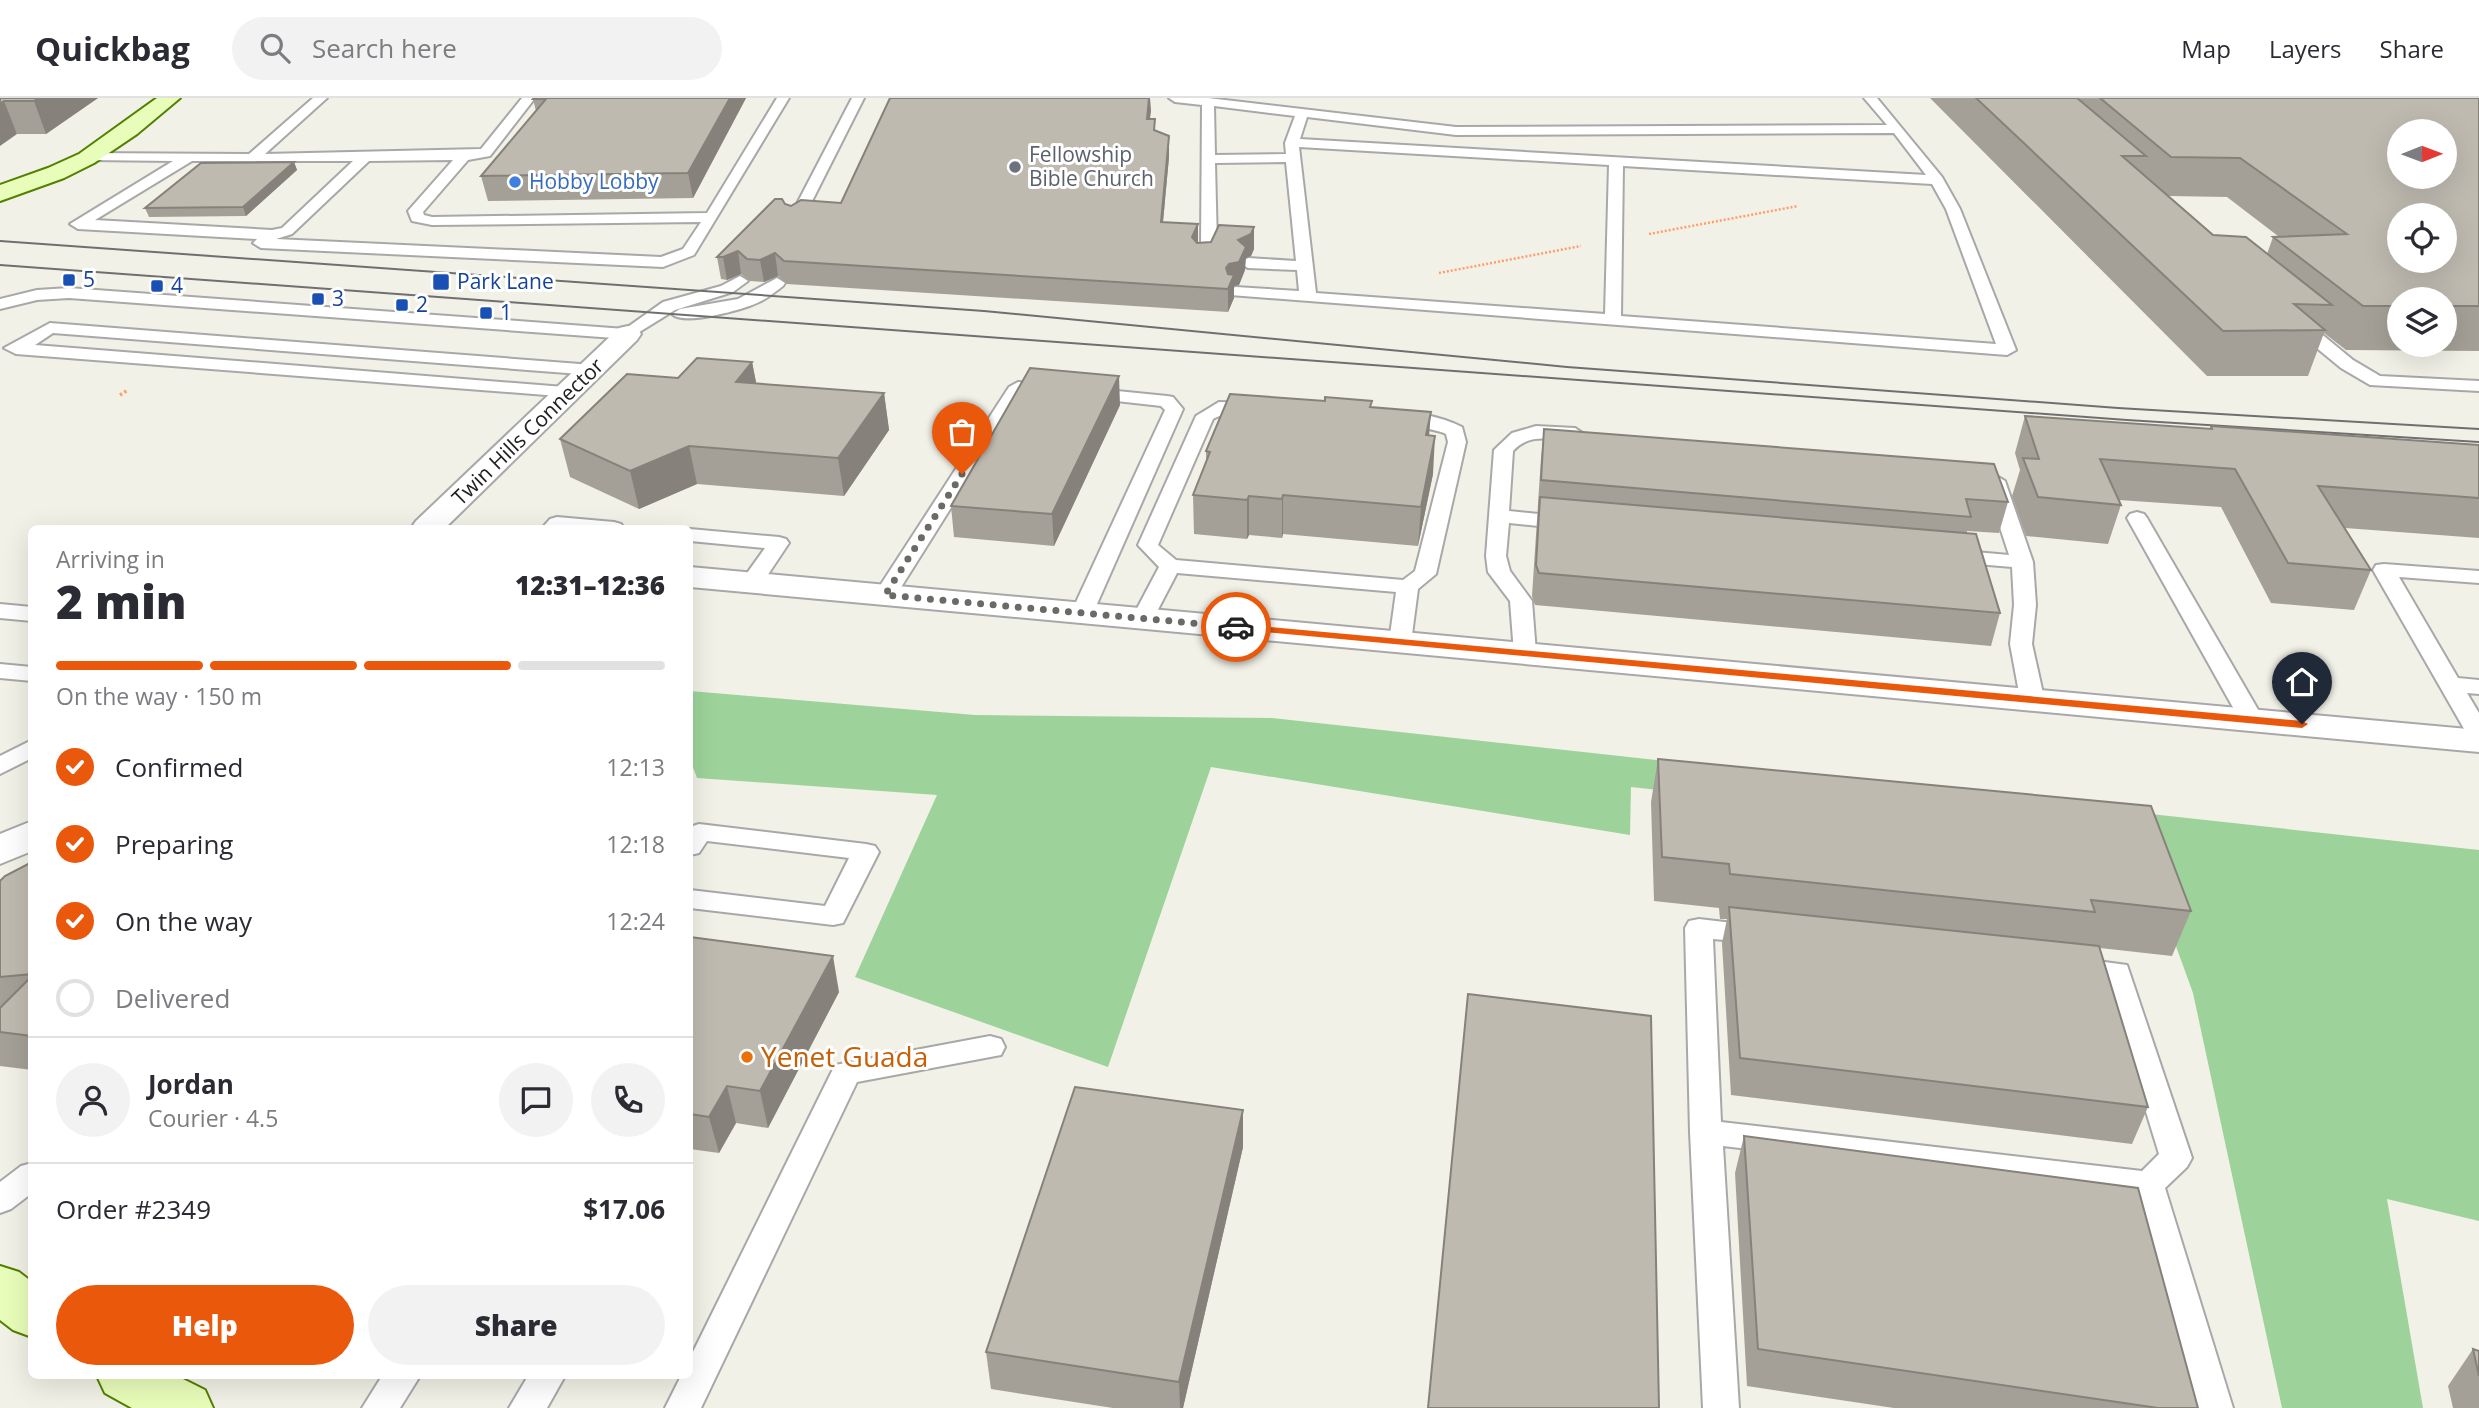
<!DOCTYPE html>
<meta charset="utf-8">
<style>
:root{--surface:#fff;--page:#f2f2f3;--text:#2b2b33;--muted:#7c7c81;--line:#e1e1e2;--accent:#ea580c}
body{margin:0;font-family:"Open Sans",sans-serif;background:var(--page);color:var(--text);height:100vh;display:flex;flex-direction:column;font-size:26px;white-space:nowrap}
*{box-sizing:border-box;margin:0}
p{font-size:23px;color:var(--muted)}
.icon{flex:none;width:38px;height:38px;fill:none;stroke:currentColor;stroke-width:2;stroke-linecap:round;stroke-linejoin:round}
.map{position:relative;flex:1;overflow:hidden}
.sheet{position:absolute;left:28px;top:427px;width:665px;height:854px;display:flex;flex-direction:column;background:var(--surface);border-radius:10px;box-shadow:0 7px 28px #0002}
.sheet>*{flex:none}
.needle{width:46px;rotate:89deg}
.tools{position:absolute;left:2387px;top:21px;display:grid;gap:14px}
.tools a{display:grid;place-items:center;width:70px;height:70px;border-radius:50%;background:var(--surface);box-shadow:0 7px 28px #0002;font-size:35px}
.pin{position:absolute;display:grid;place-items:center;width:60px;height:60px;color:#fff;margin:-72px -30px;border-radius:50% 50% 50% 0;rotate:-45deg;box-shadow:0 0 7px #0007}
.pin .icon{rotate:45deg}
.courier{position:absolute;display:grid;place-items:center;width:70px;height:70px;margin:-35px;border:5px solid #ea580c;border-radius:50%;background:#fff;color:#222;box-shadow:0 2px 9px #0007}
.head em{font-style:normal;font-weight:800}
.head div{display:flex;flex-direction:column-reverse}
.head{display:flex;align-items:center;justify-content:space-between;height:119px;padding:0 28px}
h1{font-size:46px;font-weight:800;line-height:52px}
.bar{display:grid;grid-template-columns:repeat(4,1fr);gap:10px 7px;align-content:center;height:84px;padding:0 28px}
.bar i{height:9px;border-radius:5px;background:var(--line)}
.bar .on{background:var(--accent)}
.bar p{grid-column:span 4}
.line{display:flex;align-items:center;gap:18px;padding:0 28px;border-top:2px solid var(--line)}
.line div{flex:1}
.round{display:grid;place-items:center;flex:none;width:74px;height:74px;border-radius:37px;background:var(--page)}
ol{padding:0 28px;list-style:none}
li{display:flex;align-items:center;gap:21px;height:77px}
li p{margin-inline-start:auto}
li .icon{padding:7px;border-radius:50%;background:var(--accent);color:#fff;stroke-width:4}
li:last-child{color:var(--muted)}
li i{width:38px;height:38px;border:4px solid var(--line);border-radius:50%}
.primary-button{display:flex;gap:14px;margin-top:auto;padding:14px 28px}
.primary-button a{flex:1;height:80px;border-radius:42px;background:var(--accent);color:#fff;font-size:28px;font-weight:800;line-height:80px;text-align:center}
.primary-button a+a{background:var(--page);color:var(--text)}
header{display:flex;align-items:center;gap:42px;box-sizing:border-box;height:98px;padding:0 35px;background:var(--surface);border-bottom:2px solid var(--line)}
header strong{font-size:33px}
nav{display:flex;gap:38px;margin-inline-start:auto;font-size:24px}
.search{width:490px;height:63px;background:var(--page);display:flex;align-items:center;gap:18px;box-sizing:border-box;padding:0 24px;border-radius:38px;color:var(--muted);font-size:26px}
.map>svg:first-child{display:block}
</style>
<header>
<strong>Quickbag</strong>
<div class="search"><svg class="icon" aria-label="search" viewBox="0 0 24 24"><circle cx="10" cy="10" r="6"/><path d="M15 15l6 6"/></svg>Search here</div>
<nav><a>Map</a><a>Layers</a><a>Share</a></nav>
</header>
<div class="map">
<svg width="2479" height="1310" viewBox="0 0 2479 1310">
<rect width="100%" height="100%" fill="#f2f1e7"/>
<polygon fill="#9dd39a" points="690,593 975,617 1272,620 2479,752 2479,1123 2387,1101 2423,1310 2282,1310 2193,895 2138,744 1631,689 1630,737 1211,669 1108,969 855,879 937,697 697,680 690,661"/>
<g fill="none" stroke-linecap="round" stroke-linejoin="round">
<g stroke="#a8a8a8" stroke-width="4">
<g id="lane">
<path d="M313,0h14l-62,56 216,-5 41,-51h13l-45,58 -22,4 -45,52 1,3 8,2 275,-4 70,-115h12l-95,157 -31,12 -402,-19 -8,-5 4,-4 -179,-10 -8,-5 103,-63 -85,-1 -5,-1v-6l166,1zM453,62l-45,51 4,10 20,4 269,-3 -18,27 -22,8 -385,-18 16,-5 77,-73zM192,63h161l-71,67 -10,2 -177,-10z"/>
<polygon points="852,0 864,0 802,123 795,127 790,126 788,123"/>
<path d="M1169,0h39l248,29 431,-2 -23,-27h13l65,79 18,32 56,141 -9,5 -777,-60 -2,-3 2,-3 6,-2 63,4 -2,-21 -49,-2 -8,-5 8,-5 48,3 -10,-99 -71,1 2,83 -8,17h-12l-2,-3 6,-14 1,-141 -27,-3zM1214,8l81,10 -10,27 1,11 -71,1zM1307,19l149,18 438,-2 32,42 -626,-36zM1299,49l310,18 -4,149 -289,-21zM1623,68l309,18 14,25 50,135 -375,-28z"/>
<polygon points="740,178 748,183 733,194 675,212 628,241 69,200 37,202 0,211 0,201 37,192 69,190 625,231 663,204 721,188"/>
<path d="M777,180l8,5 -2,3c-8,6 -15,12 -24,16 -16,8 -75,24 -87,12l8,-5 58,-10z"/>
<polygon points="2296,219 2302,220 2353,262 2380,278 2479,283 2479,293 2370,287 2341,270 2290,228 2288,224"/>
<polygon points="50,225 593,267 602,272 593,277 53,235 35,247 577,290 580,294 571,299 16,256 4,250"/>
<polygon points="1018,284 1051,287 1060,292 1051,297 1023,295 893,502 877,502 874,497 1009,289"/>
<polygon points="1087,290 1167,298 1173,299 1183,311 1093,515 1090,520 1074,520 1071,515 1165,312 1161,308 1081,299 1078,295 1081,291"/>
<path d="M1219,304l39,1 9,5c-11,12 -35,-1 -54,11l-55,126 18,15 227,20 12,-9 33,-129 -2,-8c-16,-8 -48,-6 -56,-15 13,-14 56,0 72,8l4,15 -30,132 -18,15 -7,53 -3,5h-16l-3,-5 7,-50 -219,-19 -26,50h-16l-3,-5 27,-51 -21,-22 58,-129z"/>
<path d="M1536,328l39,2 9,6c-15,16 -48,-9 -71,17l-4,60 59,6 7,2 3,4 -3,4 -7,2 -59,-6 -3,33 4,15 22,30 4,52 -3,5h-16l-3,-5 -4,-52 -22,-29 -2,-16 8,-106 18,-17z"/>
<polygon points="1995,377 2005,383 2033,464 2036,507 2032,546 2044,600 2040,605 2024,605 2020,600 2010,546 2014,507 2012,469 1953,464 1946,462 1943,458 1946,454 1953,452 2009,457 1985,383"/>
<polygon points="2137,414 2144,416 2147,420 2264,622 2260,627 2252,629 2244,627 2240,622 2127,420 2130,416"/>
<polygon points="557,419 614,424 621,426 624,430 542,430 550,421"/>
<polygon points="690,431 779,439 786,441 789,445 759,490 743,490 740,485 765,450 690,443"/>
<polygon points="2384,466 2479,473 2479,485 2399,479 2458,580 2479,582 2479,596 2467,595 2479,615 2479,643 2470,641 2467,636 2373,472 2376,467"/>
<polygon points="0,506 32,509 32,523 0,520"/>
<polygon points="0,566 32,569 32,583 0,580"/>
<polygon points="32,642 32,660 0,676 0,658"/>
<polygon points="699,726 866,746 875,748 879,754 843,825 833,827 690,810 690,792 825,808 849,760 707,743 699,755 690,757 690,729"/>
<polygon points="1699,821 1767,829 1771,836 1767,843 1757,845 1713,841 1721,1024 2142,1073 2159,1056 2106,883 2065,877 2061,870 2065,863 2075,860 2127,867 2192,1060 2187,1069 2165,1090 2233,1310 2197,1310 2135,1097 1723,1048 1739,1310 1703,1310 1690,1034 1685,830 1689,823"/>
<polygon points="990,938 1001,941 1005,949 1001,957 857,984 701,1310 665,1310 681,1278 690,1278 690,1260 835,967"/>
<polygon points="32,1065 32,1095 11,1111 0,1115 0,1084 21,1068"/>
<polygon points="382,1278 420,1278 400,1310 362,1310"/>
<polygon points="528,1278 565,1278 547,1310 509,1310"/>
</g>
</g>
<g stroke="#a8a8a8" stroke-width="4">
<g id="street">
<polygon points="628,228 637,230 641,236 637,242 445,430 411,430 416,423 619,230"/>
<polygon points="690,469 2479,632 2479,654 690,489"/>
<polygon points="32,723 32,753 0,766 0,736"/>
</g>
</g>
<g stroke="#528000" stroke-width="4">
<g id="secondary">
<polygon points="157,0 180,0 137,36 94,65 64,80 0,103 0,87 48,70 79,56"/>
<polygon points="0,1168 19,1174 32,1184 32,1239 13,1232 0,1222"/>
<polygon points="97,1278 177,1278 205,1292 213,1310 132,1310 105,1295"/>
</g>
</g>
<g stroke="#ff9e6b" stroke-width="2.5" stroke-dasharray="2 2" stroke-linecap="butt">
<polyline points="1649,136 1798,108"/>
<polyline points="1439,175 1581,148"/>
</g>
<polyline stroke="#ff9e6b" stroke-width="3.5" stroke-dasharray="2.5 2.5" stroke-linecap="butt" points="120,297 128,292"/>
<use href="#lane" fill="#fff" fill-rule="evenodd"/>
<use href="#street" fill="#fff" fill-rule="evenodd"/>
<use href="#secondary" fill="#e9fdba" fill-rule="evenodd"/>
<g stroke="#6f6f6f" stroke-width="2">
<polyline points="0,143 984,213 1567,269 2118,310 2479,331"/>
<polyline points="0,167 2127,322 2479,344"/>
</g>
</g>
<g fill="#a4a097" fill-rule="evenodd">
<polygon points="0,0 98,0 46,36 17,36"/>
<polygon points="746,0 693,100 488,103 481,78 536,13 533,1"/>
<path d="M1930,0h549v253l-133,-1 -22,-17 -16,43h-101zM2169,98l58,1 51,39 -5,1 -6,17 -54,-19zM2399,201h46v46h-46z"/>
<polygon points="1151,12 1150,21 1169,59 1163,124 1198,145 1211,144 1254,129 1254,151 1251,158 1245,160 1245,172 1239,187 1234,188 1234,200 1228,214 787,186 778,178 764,184 750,183 741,176 727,182 721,181 717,159 785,106 791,108 841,105"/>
<polygon points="294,64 297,72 246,118 149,119 145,110"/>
<polygon points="752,264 756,285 884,295 889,332 844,398 697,386 639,411 570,379 560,341 678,280"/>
<polygon points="1120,307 1054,448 954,439 951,408"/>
<polygon points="1372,310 1429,338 1433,376 1418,448 1283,436 1282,440 1249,437 1247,441 1194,436 1193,397 1206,363 1206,353"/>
<polygon points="2025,318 2210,331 2211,328 2479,347 2479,440 2345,430 2371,472 2354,512 2271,505 2221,409 2119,402 2121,407 2108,446 2026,438 2012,398 2020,372 2015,355"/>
<polygon points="1544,331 2008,404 1999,435 1967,433 1967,435 2000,515 1991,548 1535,507 1532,498 1541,360"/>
<polygon points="1658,661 2191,813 2172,858 2100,850 2148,1009 2132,1046 1731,997 1722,845 1727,821 1720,821 1719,810 1654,803 1651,704"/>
<polygon points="32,764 32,972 0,968 0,783"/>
<polygon points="690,839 839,894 768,1030 736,1025 719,1055 690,1051"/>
<polygon points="1243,1012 1243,1049 1183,1310 1113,1310 991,1291 986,1254"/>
<polygon points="1744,1038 2198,1310 1894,1310 1747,1288 1735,1075"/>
<polygon points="2473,1251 2479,1253 2479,1310 2453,1310 2448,1288"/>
</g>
<g fill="#86827b">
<polygon points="38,0 98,0 46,36 34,3"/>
<polygon points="730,0 746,0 693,100 688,75"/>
<polygon points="1149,0 1150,0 1151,12 1147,41 1147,21"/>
<polygon points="4,3 17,36 0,48 0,6"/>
<polygon points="1169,38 1169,59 1161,145 1161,124"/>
<polygon points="294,64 297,72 246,118 243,109"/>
<polygon points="1198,126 1198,148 1192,139"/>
<polygon points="1254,129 1254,151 1251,158 1246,160 1245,172 1239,187 1234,188 1234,200 1228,214 1228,191 1229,188 1226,193 1226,170 1238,142"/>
<polygon points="738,153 741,176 727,182 723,159"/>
<polygon points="775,155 778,178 764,184 760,162"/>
<polygon points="752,264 759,299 736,284"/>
<polygon points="1119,278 1120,307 1054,448 1052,416"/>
<polygon points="884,295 889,332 844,398 838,360"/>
<polygon points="1431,314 1428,351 1426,337"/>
<polygon points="1435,338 1433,376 1418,448 1421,409"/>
<polygon points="689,348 697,386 639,411 630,373"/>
<polygon points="1283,397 1283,436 1282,440 1282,401"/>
<polygon points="1249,398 1249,437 1247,441 1247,402"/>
<polygon points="833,858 839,894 768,1030 760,993"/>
<polygon points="727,988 736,1025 719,1055 709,1019"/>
<polygon points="1243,1012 1243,1049 1183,1310 1180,1310 1179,1284"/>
</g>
<g fill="#bfbab0" stroke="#86827b" stroke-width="2" fill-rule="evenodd">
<polygon points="0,0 38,0 34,3 4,3 0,6"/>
<polygon points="534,0 730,0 688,75 481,78 546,1 533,1"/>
<polygon points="890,0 1149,0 1147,21 1155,21 1154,32 1169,38 1161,124 1198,126 1192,139 1197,145 1211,144 1219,127 1254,129 1251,136 1238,142 1246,149 1239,164 1229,166 1226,170 1228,176 1234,177 1228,191 784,163 775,155 760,162 747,161 738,153 723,159 717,159 775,101 782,101 785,106 791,108 801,102 841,105"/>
<polygon points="1976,0 2077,0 2146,58 2122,58 2213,137 2246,139 2332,207 2294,206 2325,232 2223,233"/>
<path d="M2100,0h379v208h-34v-7h-46v7h-36l-90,-69 74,-3 -107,-76 -69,-1zM2399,33h46v46h-46zM2399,117h46v46h-46z"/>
<polygon points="294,64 243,109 145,110 201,65"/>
<polygon points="697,260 752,264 736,284 884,295 838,360 689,348 630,373 560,341 627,276 678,280"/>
<polygon points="1030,270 1119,278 1052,416 951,408"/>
<polygon points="1230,296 1325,303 1325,299 1372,303 1370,309 1431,314 1426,337 1435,338 1421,409 1283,397 1282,401 1249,398 1247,402 1193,397 1210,354 1206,353"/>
<polygon points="2025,318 2212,331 2211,328 2479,347 2479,400 2318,388 2371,472 2288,465 2235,371 2100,361 2121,407 2038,399 2023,360 2039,361"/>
<polygon points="1544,331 1994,366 2008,404 1966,401 1971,419 1541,382"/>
<polygon points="1540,399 1976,436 2000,515 1539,475 1536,467"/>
<polygon points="1658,661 2151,708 2191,813 2091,802 2095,814 1730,776 1729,766 1662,759"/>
<polygon points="32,764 32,876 0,879 0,783 5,778"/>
<polygon points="1729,809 2099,848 2148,1009 1740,960"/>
<polygon points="690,839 833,858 760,993 727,988 709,1019 690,1016"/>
<polygon points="32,878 32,938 0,934 0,910"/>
<polygon points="1468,896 1651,918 1659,1310 1428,1310"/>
<polygon points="1075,989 1243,1012 1179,1284 986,1254"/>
<polygon points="1744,1038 2138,1090 2198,1310 2158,1310 1758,1251"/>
<polygon points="2473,1251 2479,1253 2479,1278"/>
</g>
<polygon fill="#ea580c" points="1236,526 2302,623 2308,626 2302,630 1232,531 1232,527"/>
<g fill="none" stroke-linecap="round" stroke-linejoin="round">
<polyline stroke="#6a6a66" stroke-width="7" stroke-dasharray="0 12.6" points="962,376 885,497 1236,529"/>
</g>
<circle fill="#6b7280" stroke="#fff" stroke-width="2.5" cx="1015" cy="69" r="7"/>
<circle fill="#3f7fe0" stroke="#fff" stroke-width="2.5" cx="515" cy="84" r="7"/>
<g fill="#1a4fb4" stroke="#fff" stroke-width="2.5">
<rect x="62" y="175" width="14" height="14" rx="3.5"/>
<rect x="432" y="175" width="18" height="18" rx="3.5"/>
<rect x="150" y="181" width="14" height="14" rx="3.5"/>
<rect x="311" y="194" width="14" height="14" rx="3.5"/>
<rect x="395" y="200" width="14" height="14" rx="3.5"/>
<rect x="479" y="208" width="14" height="14" rx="3.5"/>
</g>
<circle fill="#e8710a" stroke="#fff" stroke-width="2.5" cx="747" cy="959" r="7"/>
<g text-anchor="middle" stroke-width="6" stroke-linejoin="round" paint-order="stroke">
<g font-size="21" fill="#5b616d" stroke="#fff" text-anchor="start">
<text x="1029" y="64">Fellowship<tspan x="1029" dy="24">Bible Church</tspan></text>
</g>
<g font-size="21" fill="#366cbe" stroke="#fff" text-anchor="start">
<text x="529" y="91">Hobby Lobby</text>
</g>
<g font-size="21" fill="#164399" stroke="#fff" text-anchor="start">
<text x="83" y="189">5</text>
<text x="457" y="191">Park Lane</text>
<text x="171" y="195">4</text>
<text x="332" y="208">3</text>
<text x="416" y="214">2</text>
<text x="500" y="222">1</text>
</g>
<g font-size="21" fill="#212121" stroke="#fff">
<text transform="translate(528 334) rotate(-44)" y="7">Twin Hills Connector</text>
</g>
<g font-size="28" fill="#c56008" stroke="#fff" text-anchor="start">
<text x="761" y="969">Yenet Guada</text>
</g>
</g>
</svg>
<div class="tools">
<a><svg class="needle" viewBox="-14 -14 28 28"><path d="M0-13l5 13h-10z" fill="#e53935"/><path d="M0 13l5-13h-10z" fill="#7c7c81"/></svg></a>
<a><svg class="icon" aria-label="locate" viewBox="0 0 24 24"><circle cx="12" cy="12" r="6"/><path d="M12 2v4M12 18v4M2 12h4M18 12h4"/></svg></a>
<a><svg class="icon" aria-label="layers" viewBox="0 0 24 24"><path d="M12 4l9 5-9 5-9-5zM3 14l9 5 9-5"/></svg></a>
</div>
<div class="pin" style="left:962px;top:376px;background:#ea580c"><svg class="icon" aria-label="bag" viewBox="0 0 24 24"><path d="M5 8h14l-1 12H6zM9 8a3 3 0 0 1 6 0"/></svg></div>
<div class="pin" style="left:2302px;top:626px;background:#1f2937"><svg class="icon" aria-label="home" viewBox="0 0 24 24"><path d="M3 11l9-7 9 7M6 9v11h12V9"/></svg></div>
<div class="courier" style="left:1236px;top:529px"><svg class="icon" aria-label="car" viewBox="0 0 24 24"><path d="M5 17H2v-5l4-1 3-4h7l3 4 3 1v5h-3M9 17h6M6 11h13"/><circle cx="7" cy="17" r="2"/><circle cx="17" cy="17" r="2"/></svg></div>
<section class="sheet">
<div class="head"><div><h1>2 min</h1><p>Arriving in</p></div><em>12:31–12:36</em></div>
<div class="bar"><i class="on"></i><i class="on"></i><i class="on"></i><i></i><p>On the way · 150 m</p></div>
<ol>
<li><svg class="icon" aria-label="check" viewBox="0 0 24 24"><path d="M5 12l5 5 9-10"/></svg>Confirmed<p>12:13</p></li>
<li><svg class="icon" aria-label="check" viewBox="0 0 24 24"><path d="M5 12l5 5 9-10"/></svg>Preparing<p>12:18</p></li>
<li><svg class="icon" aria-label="check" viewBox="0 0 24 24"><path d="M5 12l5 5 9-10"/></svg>On the way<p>12:24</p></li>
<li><i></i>Delivered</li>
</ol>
<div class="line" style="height:126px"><a class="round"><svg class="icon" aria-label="person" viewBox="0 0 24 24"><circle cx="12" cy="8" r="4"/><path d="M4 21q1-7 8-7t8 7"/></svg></a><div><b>Jordan</b><p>Courier · 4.5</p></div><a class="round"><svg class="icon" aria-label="chat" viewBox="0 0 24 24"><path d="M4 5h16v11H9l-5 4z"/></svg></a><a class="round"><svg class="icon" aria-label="phone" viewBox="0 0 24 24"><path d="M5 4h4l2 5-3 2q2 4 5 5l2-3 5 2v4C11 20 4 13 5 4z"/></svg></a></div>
<div class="line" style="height:91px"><div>Order #2349</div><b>$17.06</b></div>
<div class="primary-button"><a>Help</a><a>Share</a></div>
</section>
</div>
